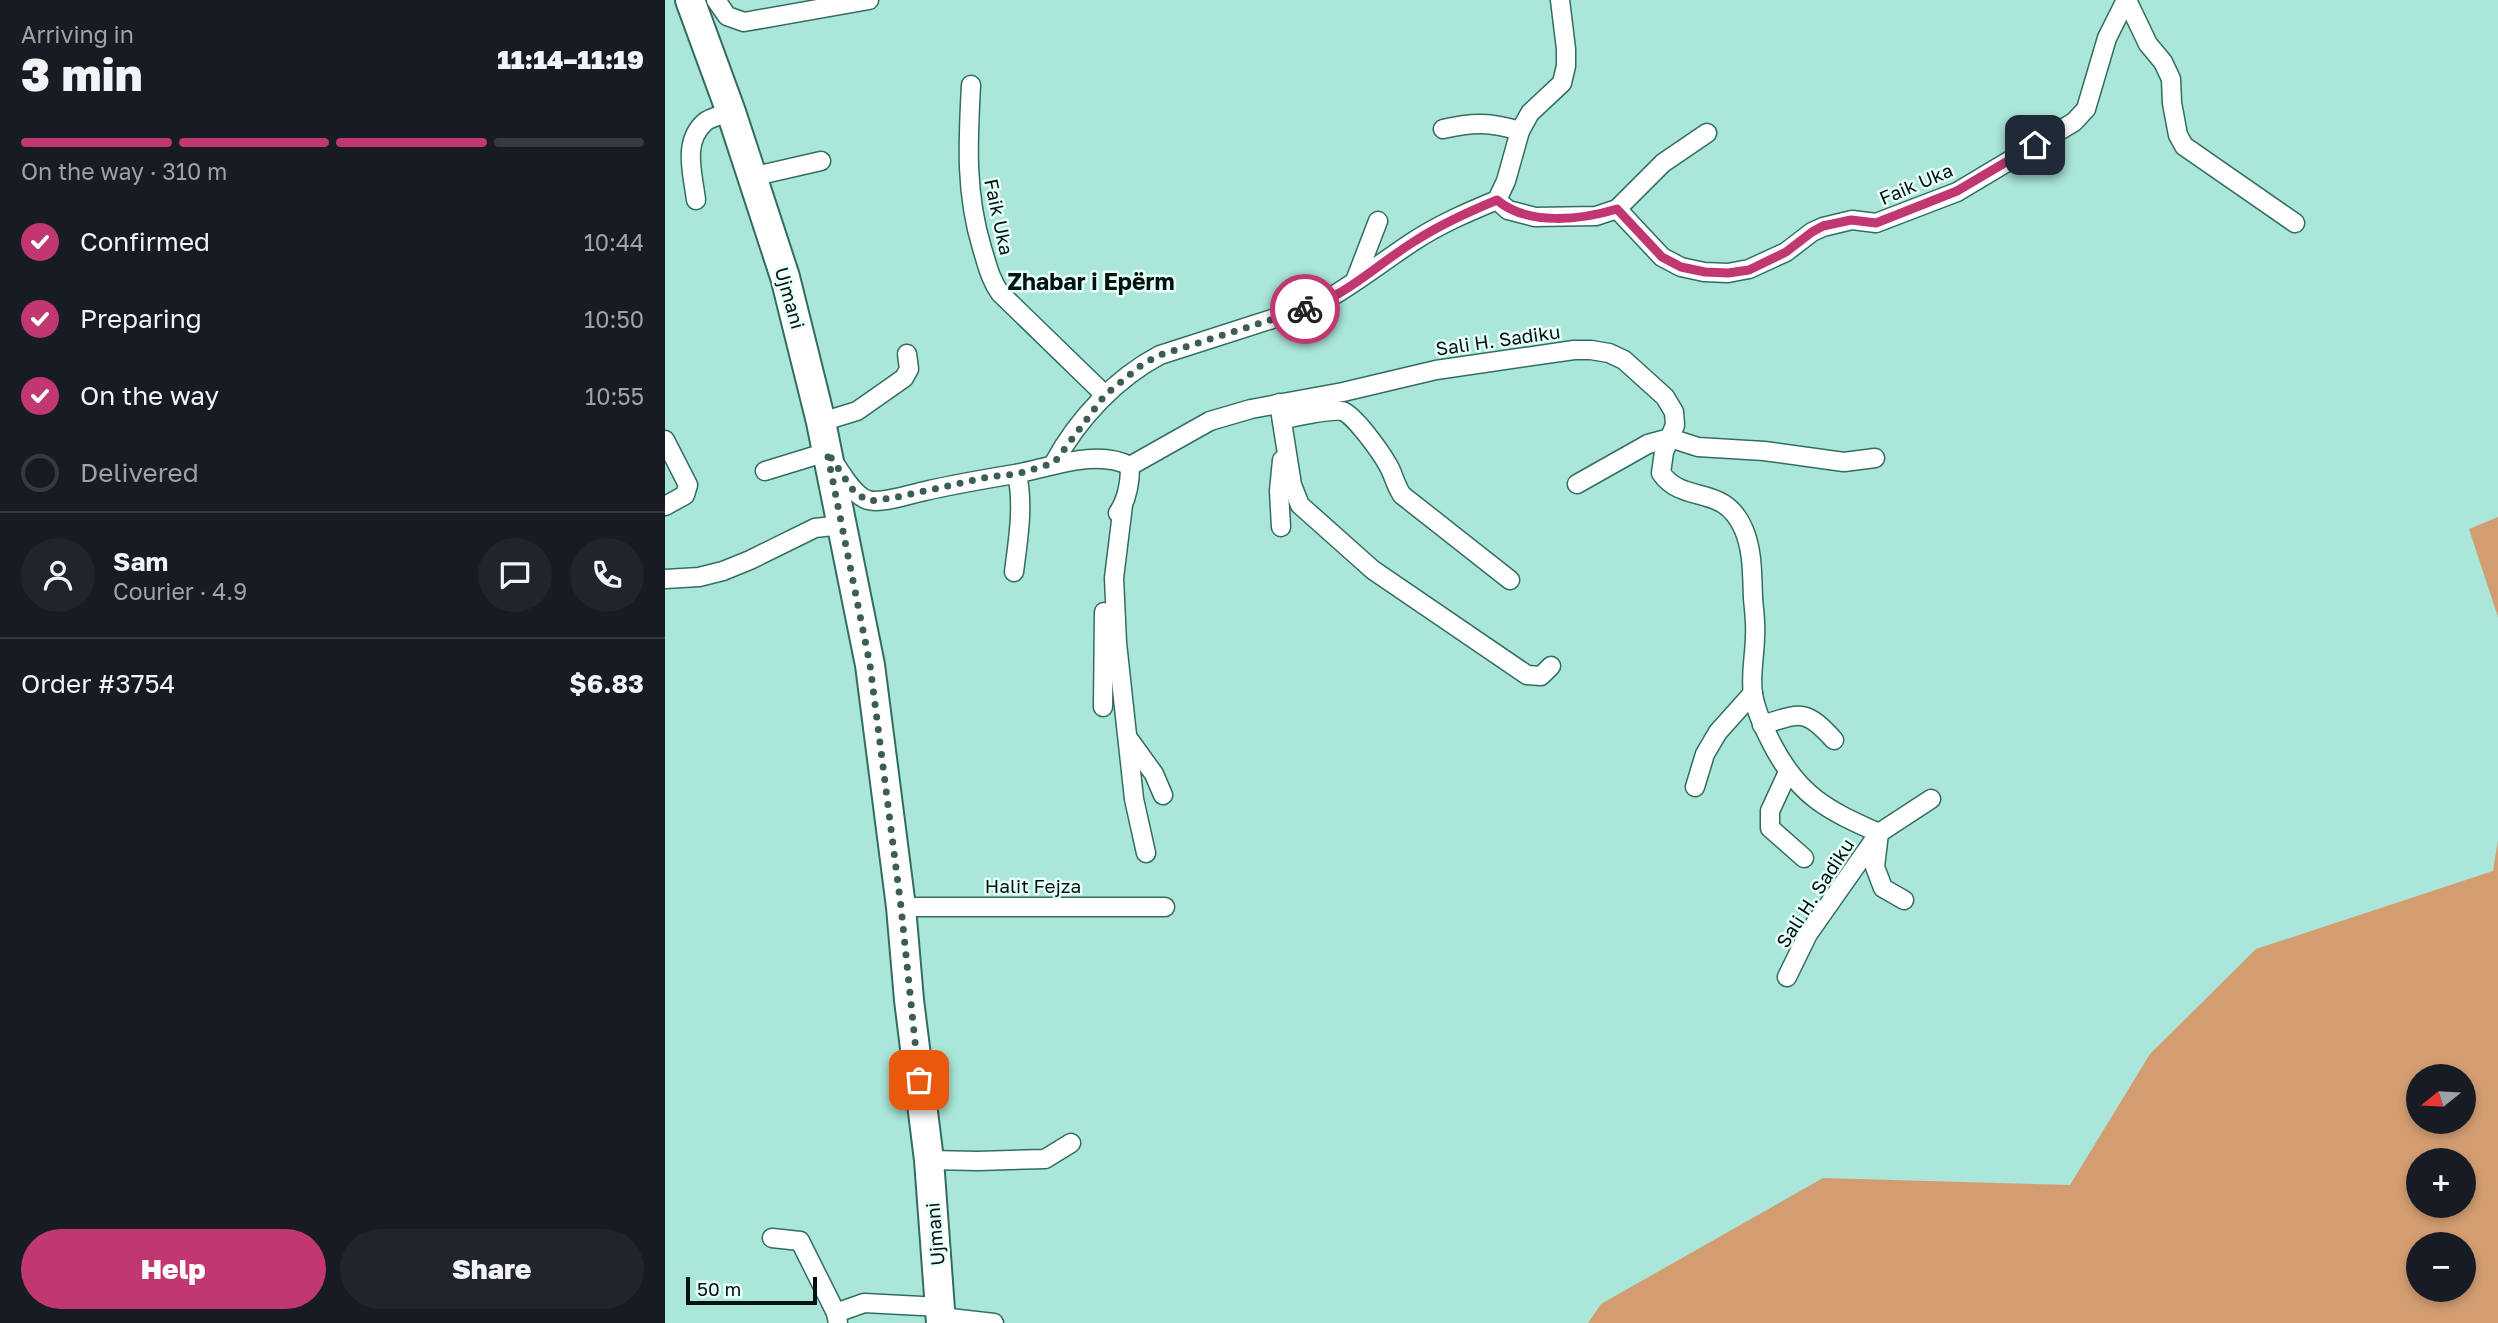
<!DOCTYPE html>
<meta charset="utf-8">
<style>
:root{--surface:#171b24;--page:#20242c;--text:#f1f3f6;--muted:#9ea1a6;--line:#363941;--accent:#c13771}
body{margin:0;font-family:"Golos Text",sans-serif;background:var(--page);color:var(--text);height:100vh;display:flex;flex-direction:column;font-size:26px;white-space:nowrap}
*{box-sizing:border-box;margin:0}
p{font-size:23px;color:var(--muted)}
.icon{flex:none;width:38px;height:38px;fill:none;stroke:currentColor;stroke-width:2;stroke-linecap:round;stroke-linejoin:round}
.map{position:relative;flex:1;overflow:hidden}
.side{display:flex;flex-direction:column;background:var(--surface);width:665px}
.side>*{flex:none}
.needle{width:46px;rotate:252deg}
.buttons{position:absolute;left:1741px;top:1064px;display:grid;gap:14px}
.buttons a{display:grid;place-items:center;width:70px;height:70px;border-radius:50%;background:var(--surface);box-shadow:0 4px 10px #0003;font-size:35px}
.scale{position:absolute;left:21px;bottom:18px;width:131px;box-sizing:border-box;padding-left:7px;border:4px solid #00130f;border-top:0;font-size:19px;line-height:24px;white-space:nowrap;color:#00130f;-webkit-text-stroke:5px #e8fff9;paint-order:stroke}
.pin{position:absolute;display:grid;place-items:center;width:60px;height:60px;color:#fff;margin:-30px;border-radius:14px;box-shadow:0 4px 10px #0006}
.courier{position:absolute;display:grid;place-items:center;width:70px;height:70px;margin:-35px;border:5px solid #c13771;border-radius:50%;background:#fff;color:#222;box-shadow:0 2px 9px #0007}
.summary em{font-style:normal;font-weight:800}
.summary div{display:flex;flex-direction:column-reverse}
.summary{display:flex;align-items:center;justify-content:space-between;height:119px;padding:0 21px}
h1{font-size:46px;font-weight:800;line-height:52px}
.bar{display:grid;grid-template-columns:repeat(4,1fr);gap:10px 7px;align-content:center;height:84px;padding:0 21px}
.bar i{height:9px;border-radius:5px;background:var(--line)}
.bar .selected{background:var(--accent)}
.bar p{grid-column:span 4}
.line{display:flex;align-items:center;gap:18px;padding:0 21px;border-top:2px solid var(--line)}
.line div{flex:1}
.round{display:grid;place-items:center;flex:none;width:74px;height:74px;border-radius:37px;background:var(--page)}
ol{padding:0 21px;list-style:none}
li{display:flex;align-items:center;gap:21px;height:77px}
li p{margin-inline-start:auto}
li .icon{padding:7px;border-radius:50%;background:var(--accent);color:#fff;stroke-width:4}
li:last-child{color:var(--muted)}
li i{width:38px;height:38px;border:4px solid var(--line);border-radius:50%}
.cta{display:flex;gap:14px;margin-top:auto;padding:14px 21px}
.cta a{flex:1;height:80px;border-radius:42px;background:var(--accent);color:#fff;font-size:28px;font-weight:800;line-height:80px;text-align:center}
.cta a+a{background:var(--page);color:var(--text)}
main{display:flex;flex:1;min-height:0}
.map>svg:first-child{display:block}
</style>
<main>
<section class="side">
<div class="summary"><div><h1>3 min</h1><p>Arriving in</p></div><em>11:14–11:19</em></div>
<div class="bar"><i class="selected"></i><i class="selected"></i><i class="selected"></i><i></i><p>On the way · 310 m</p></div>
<ol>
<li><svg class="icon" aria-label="check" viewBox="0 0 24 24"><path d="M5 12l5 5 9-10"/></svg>Confirmed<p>10:44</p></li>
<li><svg class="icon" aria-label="check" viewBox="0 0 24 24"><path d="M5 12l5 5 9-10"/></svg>Preparing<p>10:50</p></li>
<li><svg class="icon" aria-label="check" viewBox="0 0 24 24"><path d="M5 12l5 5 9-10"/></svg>On the way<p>10:55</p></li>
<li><i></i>Delivered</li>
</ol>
<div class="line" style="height:126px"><a class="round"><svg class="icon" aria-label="person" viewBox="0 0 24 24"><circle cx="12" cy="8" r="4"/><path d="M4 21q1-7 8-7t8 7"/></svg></a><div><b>Sam</b><p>Courier · 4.9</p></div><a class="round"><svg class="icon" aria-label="chat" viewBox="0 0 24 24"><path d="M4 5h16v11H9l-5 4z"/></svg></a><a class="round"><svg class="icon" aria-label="phone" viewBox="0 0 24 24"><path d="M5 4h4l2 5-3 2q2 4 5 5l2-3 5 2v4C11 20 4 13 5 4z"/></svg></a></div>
<div class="line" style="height:91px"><div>Order #3754</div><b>$6.83</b></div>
<div class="cta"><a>Help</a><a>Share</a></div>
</section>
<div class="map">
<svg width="1833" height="1323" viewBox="0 0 1833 1323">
<rect width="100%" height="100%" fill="#aae6d9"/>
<g fill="#d39d71" fill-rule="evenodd">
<polygon points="1833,517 1833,617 1804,529"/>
<path d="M1833,840v483h-910l13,-19 222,-126 247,7 80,-131 106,-105 237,-78zM1754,1076h45v46h-45zM1754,1160h45v46h-45zM1754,1244h45v46h-45z"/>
</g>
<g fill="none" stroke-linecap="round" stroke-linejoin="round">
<g stroke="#336d62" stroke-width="21">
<g id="street">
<polyline points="51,0 62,16 79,22 204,0"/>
<polyline points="1462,0 1483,44 1498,62 1506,79 1507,103 1513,135 1519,146 1630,223"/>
<path d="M306,85c-3,57 -6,107 11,163 5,16 8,31 18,45l105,102"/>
<path d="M778,129c30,-7 47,-7 77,2"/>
<polyline points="86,177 156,161"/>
<path d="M31,200c-3,-26 -14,-58 9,-78 6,-5 18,-7 26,-10"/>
<polyline points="832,200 843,210 870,217 931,216 952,209 998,163 1042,133"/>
<polyline points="952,209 997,257 1016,267 1039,272 1063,273 1084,269 1121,252 1147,232 1158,227 1187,220 1211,223 1292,192 1409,122 1421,109 1442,38 1461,0"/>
<polyline points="690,281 713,221"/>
<polyline points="614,403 627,485 635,505 708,570 862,675 876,676 886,666"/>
<path d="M617,420c11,-3 49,-11 60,-9 12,3 40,43 46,54 6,10 7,20 14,30l108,85"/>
<polyline points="156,422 192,411 239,378 244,369 242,354"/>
<polyline points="0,440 23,485 20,495 0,506"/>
<path d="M389,463c23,-43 62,-85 106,-108l159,-51c33,-18 63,-42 95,-63 26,-17 54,-29 83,-41l9,-19 14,-50 10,-18 32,-30 4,-17v-17l-6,-49"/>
<path d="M465,466l80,-45 41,-12 92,-17 93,-22 138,-20h17l18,3 15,7 41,37 9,15 1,13 -11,27 -3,21c23,33 63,9 83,57 9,22 8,45 9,68 1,13 3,25 2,38 0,18 -5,40 -2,58 3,18 11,34 19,50 27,52 55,66 107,89l-4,34 8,21 21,12"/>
<path d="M100,471l62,-19c10,13 25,44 41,48 13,4 43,-6 57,-9 30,-7 60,-12 90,-17 34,-6 82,-26 115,-8"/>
<polyline points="912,484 983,444 1005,438 1033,447 1099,451 1179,462 1210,458"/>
<polyline points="458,505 449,578 452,643 469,799 481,853"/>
<path d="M453,513c9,-13 12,-31 12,-47"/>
<polyline points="616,527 614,491 617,460"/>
<path d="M349,572c4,-32 10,-66 3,-98"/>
<polyline points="0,579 34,577 58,571 85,560 150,528 177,525"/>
<polyline points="438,707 439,612"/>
<path d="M1097,725c39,-12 43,-17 72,15"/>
<polyline points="463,738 489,774 498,795"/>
<polyline points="1123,772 1105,811 1105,828 1139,858"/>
<polyline points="1030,787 1040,754 1053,732 1088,693"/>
<polyline points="236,907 500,907"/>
<polyline points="1122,977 1143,934 1214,833 1266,799"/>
<polyline points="264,1160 313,1161 380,1159 406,1143"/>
<polyline points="107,1238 135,1241 171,1313"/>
<polyline points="276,1317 329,1323"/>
<polyline points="173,1323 171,1313 199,1303 276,1307"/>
</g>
</g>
<g stroke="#336d62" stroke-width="32">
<polyline id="primary" points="25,0 66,112 120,277 156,422 205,665 236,907 244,1000 264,1160 276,1323"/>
</g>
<use href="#street" stroke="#fff" stroke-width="18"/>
<use href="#primary" stroke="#fff" stroke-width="28"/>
</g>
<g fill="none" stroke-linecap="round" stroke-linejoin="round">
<polyline stroke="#3b5d56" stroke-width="7" stroke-dasharray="0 12.6" points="254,1080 236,907 205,665 162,452 190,493 204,501 228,498 323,477 352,474 389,463 440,395 479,363 495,355 640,309"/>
<path stroke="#c13771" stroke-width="9" d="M640,309c41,-13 74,-46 110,-68 26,-17 53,-29 82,-41 30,26 84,20 120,9l45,48 19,10 24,5 23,1 21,-3 37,-18 26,-20 11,-6 28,-6 25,3 81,-32 78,-46"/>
</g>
<g text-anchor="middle" stroke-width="5" stroke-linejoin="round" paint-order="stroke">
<g font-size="19" fill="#00130f" stroke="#e8fff9">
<text transform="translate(1251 184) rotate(-23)" y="7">Faik Uka</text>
<text transform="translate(334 217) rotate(78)" y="7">Faik Uka</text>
<text transform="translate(125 298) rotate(74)" y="7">Ujmani</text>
<text transform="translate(833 340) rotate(-8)" y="7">Sali H. Sadiku</text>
<text x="368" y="893">Halit Fejza</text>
<text transform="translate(1150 893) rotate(-57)" y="7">Sali H. Sadiku</text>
<text transform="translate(270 1234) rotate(-95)" y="7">Ujmani</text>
</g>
<g font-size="23" font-weight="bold" fill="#00130f" stroke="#e8fff9">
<text x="426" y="290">Zhabar i Epërm</text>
</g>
</g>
</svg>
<div class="buttons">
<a><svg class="needle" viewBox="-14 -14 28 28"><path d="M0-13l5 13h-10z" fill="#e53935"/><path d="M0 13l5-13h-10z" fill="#9ea1a6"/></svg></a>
<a>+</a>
<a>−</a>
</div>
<div class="scale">50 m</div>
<div class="pin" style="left:254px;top:1080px;background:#ea580c"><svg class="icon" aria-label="bag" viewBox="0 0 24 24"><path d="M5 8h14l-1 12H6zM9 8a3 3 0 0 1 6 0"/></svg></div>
<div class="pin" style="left:1370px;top:145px;background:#1f2937"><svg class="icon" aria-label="home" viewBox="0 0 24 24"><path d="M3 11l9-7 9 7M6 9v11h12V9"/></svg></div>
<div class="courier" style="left:640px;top:309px"><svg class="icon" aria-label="bike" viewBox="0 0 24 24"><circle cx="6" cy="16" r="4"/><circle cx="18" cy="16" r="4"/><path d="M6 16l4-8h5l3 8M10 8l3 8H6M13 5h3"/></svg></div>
</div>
</main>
